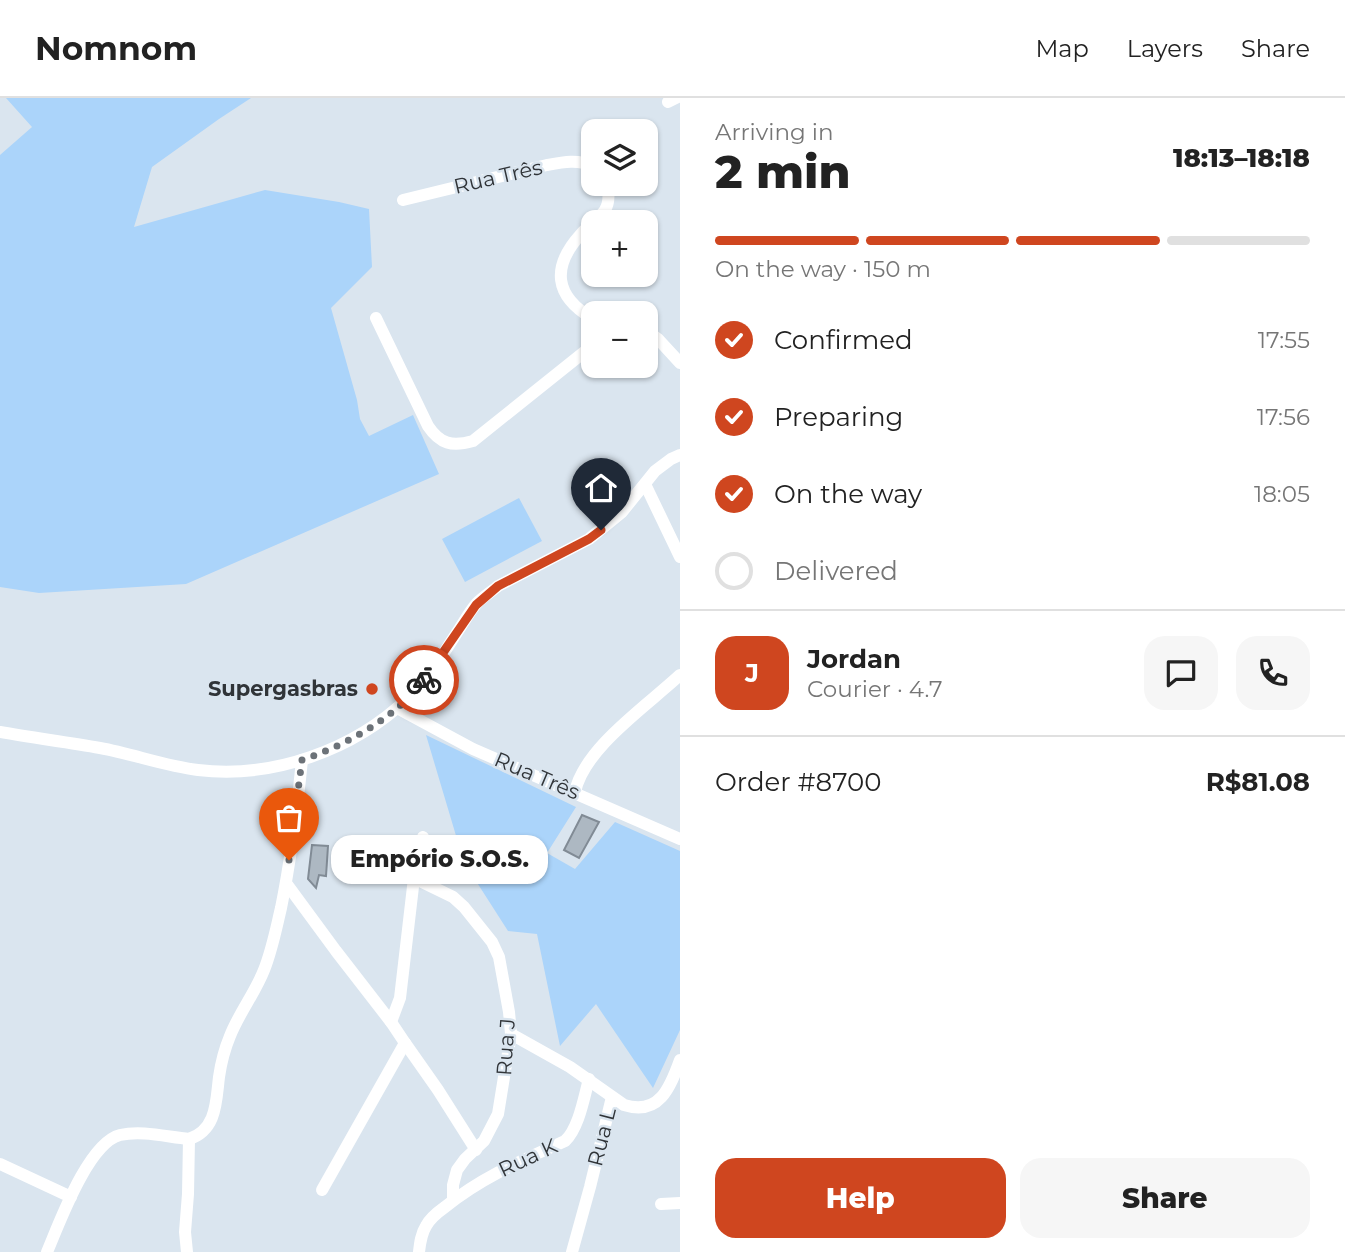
<!DOCTYPE html>
<meta charset="utf-8">
<style>
:root{--surface:#fff;--page:#f6f6f6;--text:#222;--muted:#767676;--line:#e0e0e0;--accent:#cf461f}
body{margin:0;font-family:Montserrat,sans-serif;background:var(--page);color:var(--text);height:100vh;display:flex;flex-direction:column;font-size:26px;white-space:nowrap}
*{box-sizing:border-box;margin:0}
p{font-size:23px;color:var(--muted)}
.icon{flex:none;width:38px;height:38px;fill:none;stroke:currentColor;stroke-width:2;stroke-linecap:round;stroke-linejoin:round}
.map{position:relative;flex:1;overflow:hidden}
.side{display:flex;flex-direction:column;background:var(--surface);width:665px}
.side>*{flex:none}
.controls{position:absolute;left:581px;top:21px;display:grid;gap:14px}
.controls a{display:grid;place-items:center;width:77px;height:77px;border-radius:14px;background:var(--surface);box-shadow:0 2px 5px #0004;font-size:35px}
.pin{position:absolute;display:grid;place-items:center;width:60px;height:60px;color:#fff;margin:-72px -30px;border-radius:50% 50% 50% 0;rotate:-45deg;box-shadow:0 0 7px #0007}
.pin .icon{rotate:45deg}
.courier{position:absolute;display:grid;place-items:center;width:70px;height:70px;margin:-35px;border:5px solid #cf461f;border-radius:50%;background:#fff;color:#222;box-shadow:0 2px 9px #0007}
.bubble{position:absolute;height:49px;border-radius:21px;background:var(--surface);box-shadow:0 2px 5px #0004;font-size:23px;font-weight:800;line-height:49px;text-align:center}
.overview em{font-style:normal;font-weight:800}
.overview div{display:flex;flex-direction:column-reverse}
.overview{display:flex;align-items:center;justify-content:space-between;height:119px;padding:0 35px}
h1{font-size:46px;font-weight:800;line-height:52px}
.bar{display:grid;grid-template-columns:repeat(4,1fr);gap:10px 7px;align-content:center;height:84px;padding:0 35px}
.bar i{height:9px;border-radius:5px;background:var(--line)}
.bar .current{background:var(--accent)}
.bar p{grid-column:span 4}
.line{display:flex;align-items:center;gap:18px;padding:0 35px;border-top:2px solid var(--line)}
.line div{flex:1}
.round{display:grid;place-items:center;flex:none;width:74px;height:74px;border-radius:21px;background:var(--page)}
ol{padding:0 35px;list-style:none}
li{display:flex;align-items:center;gap:21px;height:77px}
li p{margin-inline-start:auto}
li .icon{padding:7px;border-radius:50%;background:var(--accent);color:#fff;stroke-width:4}
li:last-child{color:var(--muted)}
li i{width:38px;height:38px;border:4px solid var(--line);border-radius:50%}
.cta{display:flex;gap:14px;margin-top:auto;padding:14px 35px}
.cta a{flex:1;height:80px;border-radius:21px;background:var(--accent);color:#fff;font-size:28px;font-weight:800;line-height:80px;text-align:center}
.cta a+a{background:var(--page);color:var(--text)}
header{display:flex;align-items:center;gap:42px;box-sizing:border-box;height:98px;padding:0 35px;background:var(--surface);border-bottom:2px solid var(--line)}
header strong{font-size:33px}
nav{display:flex;gap:38px;margin-inline-start:auto;font-size:24px}
main{display:flex;flex:1;min-height:0}
.map>svg:first-child{display:block}
</style>
<header>
<strong>Nomnom</strong>
<nav><a>Map</a><a>Layers</a><a>Share</a></nav>
</header>
<main>
<div class="map">
<svg width="680" height="1154" viewBox="0 0 680 1154">
<rect width="100%" height="100%" fill="#dae5ef"/>
<g fill="#abd4fa">
<polygon points="6,0 251,0 219,21 152,69 134,129 265,92 339,104 369,111 372,169 331,210 357,302 360,321 369,338 413,317 439,376 186,486 39,495 0,489 0,57 32,29"/>
<polygon points="519,400 542,443 465,484 442,441"/>
<polygon points="426,637 576,709 547,755 575,771 615,724 680,753 680,932 653,990 596,906 560,948 537,836 508,833 467,769 457,741"/>
</g>
<g fill="#adb8c2" stroke="#818b95" stroke-width="2">
<polygon points="582,717 599,724 579,760 564,752"/>
<polygon points="312,747 328,748 326,778 319,777 316,790 308,781"/>
</g>
<g fill="none" stroke-linecap="round" stroke-linejoin="round">
<g stroke="#fff" stroke-width="12">
<polyline points="668,4 676,0"/>
<path d="M403,102l144,-35c16,-3 31,-6 46,1"/>
<path d="M376,220l52,108c12,18 24,21 45,15l120,-96"/>
<path d="M593,221c-39,-23 -42,-52 -12,-85 7,-8 18,-15 24,-24 5,-8 4,-17 2,-26"/>
<polyline points="646,232 658,241 680,265"/>
<polyline points="645,386 680,459"/>
<polyline points="397,610 473,651 680,741"/>
<path d="M0,634c33,6 67,10 100,16 33,6 65,18 98,22 75,9 156,-20 210,-72 19,-18 34,-42 48,-64 7,-10 13,-22 21,-31 6,-6 14,-11 21,-17l91,-47 33,-27 33,-41 16,-12 9,-4"/>
<path d="M575,694c9,-44 73,-87 105,-117"/>
<polyline points="414,780 453,799 464,809 492,844 499,859 509,914 511,936 498,1016 484,1043 465,1061 457,1072 453,1087 453,1102"/>
<polyline points="286,785 336,853 391,924 405,945 438,992 476,1052"/>
<polyline points="391,924 400,900 414,780 423,739"/>
<path d="M511,936l59,33 54,38c35,11 46,-17 56,-45"/>
<polyline points="0,1066 71,1099"/>
<polyline points="322,1092 405,945"/>
<polyline points="661,1106 680,1105"/>
<path d="M47,1154c12,-28 41,-109 73,-117 22,-5 47,2 69,4 28,-9 27,-38 30,-62 2,-14 6,-29 11,-41 9,-23 25,-43 34,-66 8,-20 12,-41 17,-62 10,-49 16,-98 21,-148"/>
<polyline points="187,1154 185,1134 188,1096 189,1041"/>
<path d="M419,1154c1,-9 2,-18 7,-26 4,-8 12,-14 19,-19 37,-30 78,-47 120,-66 14,-13 19,-44 24,-62"/>
<polyline points="572,1154 590,1089 612,999"/>
</g>
</g>
<g fill="none" stroke-linecap="round" stroke-linejoin="round">
<path stroke="#6c7278" stroke-width="7" stroke-dasharray="0 12.6" d="M289,762l13,-100c46,-16 92,-41 122,-80"/>
<polyline stroke="#cf461f" stroke-width="9" points="424,582 476,507 498,488 589,441 601,432"/>
</g>
<circle fill="#cf461f" stroke="#dae5ef" stroke-width="2.5" cx="372" cy="591" r="7"/>
<g text-anchor="middle" stroke-width="5" stroke-linejoin="round" paint-order="stroke">
<g font-size="21" fill="#303438" stroke="#dae5ef">
<text transform="translate(498 79) rotate(-13)" y="7">Rua Três</text>
<text transform="translate(537 678) rotate(23)" y="7">Rua Três</text>
<text transform="translate(506 949) rotate(-86)" y="7">Rua J</text>
<text transform="translate(602 1039) rotate(-76)" y="7">Rua L</text>
<text transform="translate(528 1060) rotate(-25)" y="7">Rua K</text>
</g>
<g font-size="21" font-weight="bold" fill="#303438" stroke="#dae5ef" text-anchor="end">
<text x="358" y="598">Supergasbras</text>
</g>
</g>
</svg>
<div class="controls">
<a><svg class="icon" aria-label="layers" viewBox="0 0 24 24"><path d="M12 4l9 5-9 5-9-5zM3 14l9 5 9-5"/></svg></a>
<a>+</a>
<a>−</a>
</div>
<div class="pin" style="left:289px;top:762px;background:#ea580c"><svg class="icon" aria-label="bag" viewBox="0 0 24 24"><path d="M5 8h14l-1 12H6zM9 8a3 3 0 0 1 6 0"/></svg></div>
<div class="pin" style="left:601px;top:432px;background:#1f2937"><svg class="icon" aria-label="home" viewBox="0 0 24 24"><path d="M3 11l9-7 9 7M6 9v11h12V9"/></svg></div>
<div class="courier" style="left:424px;top:582px"><svg class="icon" aria-label="bike" viewBox="0 0 24 24"><circle cx="6" cy="16" r="4"/><circle cx="18" cy="16" r="4"/><path d="M6 16l4-8h5l3 8M10 8l3 8H6M13 5h3"/></svg></div>
<div class="bubble" style="left:331px;top:737px;width:217px">Empório S.O.S.</div>
</div>
<section class="side">
<div class="overview"><div><h1>2 min</h1><p>Arriving in</p></div><em>18:13–18:18</em></div>
<div class="bar"><i class="current"></i><i class="current"></i><i class="current"></i><i></i><p>On the way · 150 m</p></div>
<ol>
<li><svg class="icon" aria-label="check" viewBox="0 0 24 24"><path d="M5 12l5 5 9-10"/></svg>Confirmed<p>17:55</p></li>
<li><svg class="icon" aria-label="check" viewBox="0 0 24 24"><path d="M5 12l5 5 9-10"/></svg>Preparing<p>17:56</p></li>
<li><svg class="icon" aria-label="check" viewBox="0 0 24 24"><path d="M5 12l5 5 9-10"/></svg>On the way<p>18:05</p></li>
<li><i></i>Delivered</li>
</ol>
<div class="line" style="height:126px"><b class="round" style="background:var(--accent);color:#fff">J</b><div><b>Jordan</b><p>Courier · 4.7</p></div><a class="round"><svg class="icon" aria-label="chat" viewBox="0 0 24 24"><path d="M4 5h16v11H9l-5 4z"/></svg></a><a class="round"><svg class="icon" aria-label="phone" viewBox="0 0 24 24"><path d="M5 4h4l2 5-3 2q2 4 5 5l2-3 5 2v4C11 20 4 13 5 4z"/></svg></a></div>
<div class="line" style="height:91px"><div>Order #8700</div><b>R$81.08</b></div>
<div class="cta"><a>Help</a><a>Share</a></div>
</section>
</main>
